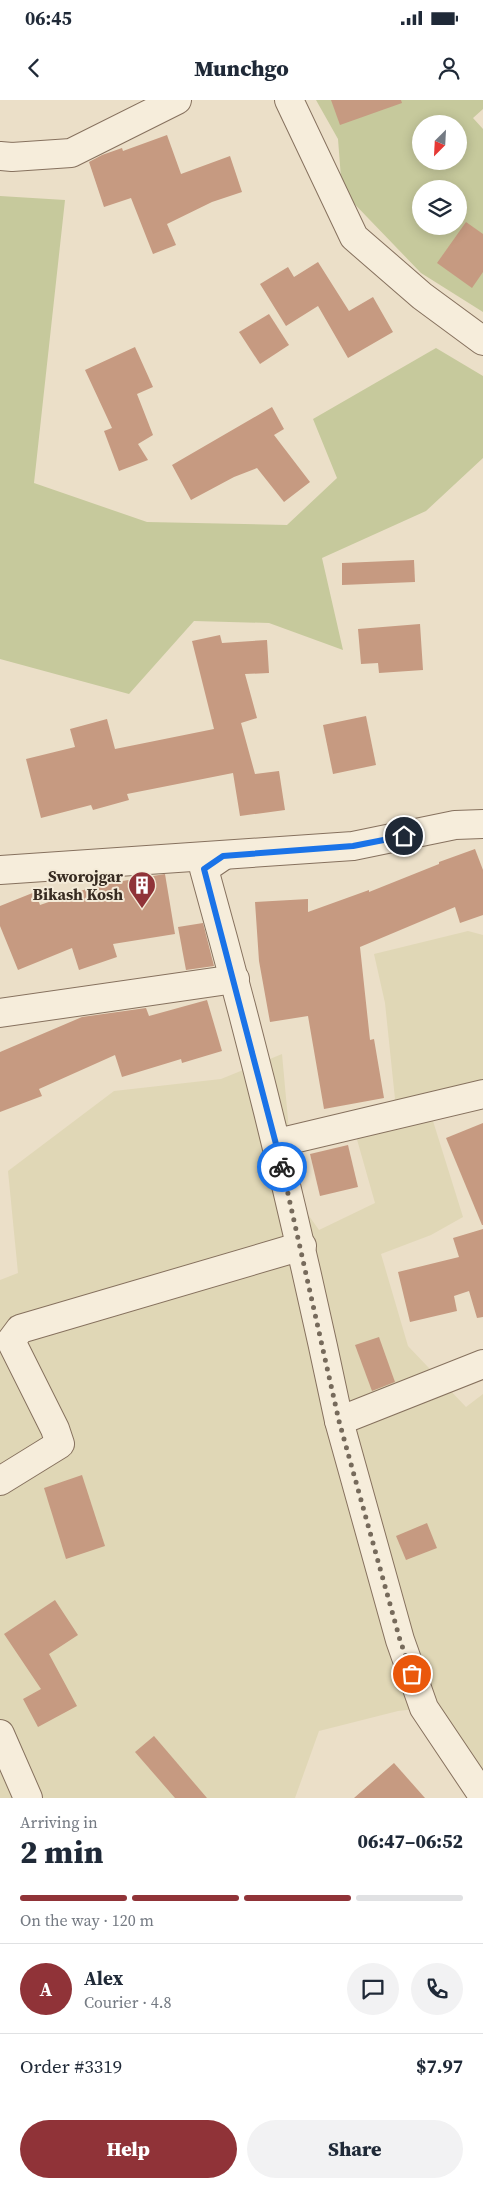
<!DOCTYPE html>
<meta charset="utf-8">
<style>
:root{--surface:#fff;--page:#f2f2f3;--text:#1f2937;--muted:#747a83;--line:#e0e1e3;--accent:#903338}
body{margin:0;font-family:"Source Serif 4",serif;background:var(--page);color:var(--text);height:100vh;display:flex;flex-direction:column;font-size:19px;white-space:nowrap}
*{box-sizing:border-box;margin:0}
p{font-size:16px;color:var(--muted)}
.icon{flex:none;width:28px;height:28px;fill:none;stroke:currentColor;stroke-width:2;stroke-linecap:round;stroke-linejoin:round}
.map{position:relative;height:1698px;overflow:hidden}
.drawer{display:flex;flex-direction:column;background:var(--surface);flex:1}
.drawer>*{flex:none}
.needle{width:32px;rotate:204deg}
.controls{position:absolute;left:412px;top:15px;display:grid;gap:10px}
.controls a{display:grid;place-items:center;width:55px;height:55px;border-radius:50%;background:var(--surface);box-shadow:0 2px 12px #0003;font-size:25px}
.pin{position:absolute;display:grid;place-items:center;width:42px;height:42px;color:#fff;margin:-21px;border:2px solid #fff;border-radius:50%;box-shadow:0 1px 5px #0007}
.courier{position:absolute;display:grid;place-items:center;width:50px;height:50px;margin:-25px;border:4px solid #1a73e8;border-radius:50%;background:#fff;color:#222;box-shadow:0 1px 6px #0007}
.overview em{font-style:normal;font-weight:800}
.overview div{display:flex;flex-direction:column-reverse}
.overview{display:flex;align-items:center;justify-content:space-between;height:85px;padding:0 20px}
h1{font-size:32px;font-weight:800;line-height:38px}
.bar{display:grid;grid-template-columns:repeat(4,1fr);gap:8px 5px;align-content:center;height:60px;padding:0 20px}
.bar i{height:6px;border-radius:4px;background:var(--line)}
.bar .on{background:var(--accent)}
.bar p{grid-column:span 4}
.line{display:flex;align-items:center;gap:12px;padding:0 20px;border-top:1px solid var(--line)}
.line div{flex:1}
.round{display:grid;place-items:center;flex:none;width:52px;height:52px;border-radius:26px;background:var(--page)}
.action{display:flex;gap:10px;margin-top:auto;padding:10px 20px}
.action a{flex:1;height:58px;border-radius:30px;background:var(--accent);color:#fff;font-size:20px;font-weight:800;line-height:58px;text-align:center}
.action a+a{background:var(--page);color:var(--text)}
.status{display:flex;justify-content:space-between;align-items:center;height:35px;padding:0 25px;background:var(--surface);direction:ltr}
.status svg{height:14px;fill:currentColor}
header{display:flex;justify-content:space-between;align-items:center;height:65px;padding:0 20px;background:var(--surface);font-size:22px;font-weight:800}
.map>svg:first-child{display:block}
</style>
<div class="status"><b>06:45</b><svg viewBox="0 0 49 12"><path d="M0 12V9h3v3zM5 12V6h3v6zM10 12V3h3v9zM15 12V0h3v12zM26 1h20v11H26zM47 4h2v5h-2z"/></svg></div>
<header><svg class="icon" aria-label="back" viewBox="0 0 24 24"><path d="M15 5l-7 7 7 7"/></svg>Munchgo<svg class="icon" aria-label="person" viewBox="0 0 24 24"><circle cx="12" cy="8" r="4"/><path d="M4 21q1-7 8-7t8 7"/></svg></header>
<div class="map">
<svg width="483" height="1698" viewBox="0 0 483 1698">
<rect width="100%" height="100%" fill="#ebdfc8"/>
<polygon fill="#e0d7b6" points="468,831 483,835 483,993 433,1021 463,1117 431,1135 381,1154 408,1246 466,1307 483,1294 483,1678 424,1608 398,1611 319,1631 295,1698 0,1698 0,1180 18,1173 8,1071 114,991 221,979 282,954 295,1096 319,1130 375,1103 356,1036 395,999 385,903 374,854"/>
<g fill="#c6c99c" fill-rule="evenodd">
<path d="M316,0h167v9l-10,9 10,11v183l-62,-39 -79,-82 -4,-52zM421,24h38v37h-38zM421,89h38v37h-38z"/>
<polygon points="0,96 65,100 34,383 147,422 287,425 337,378 313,319 436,248 483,276 483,358 426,411 322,458 343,550 269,523 194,521 129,594 0,559"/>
</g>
<g fill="#c69a81">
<polygon points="331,0 401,0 402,3 340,25"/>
<polygon points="167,35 181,74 230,56 242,92 212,102 167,124 176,145 153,154 131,98 104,107 89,62 102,55 122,48 123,51"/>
<polygon points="466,122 483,134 483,172 472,188 437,163"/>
<polygon points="318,162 349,211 373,197 393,232 348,258 318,206 286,226 260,184 288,167 294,177"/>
<polygon points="269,214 289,245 260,264 239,232"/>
<polygon points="135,247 153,287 137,294 153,335 138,344 148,360 119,371 104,331 112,328 85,270"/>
<polygon points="272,307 284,329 274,335 310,382 284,402 257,368 234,377 191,400 172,365"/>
<polygon points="414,460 415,482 342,485 342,463"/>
<polygon points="420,524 423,570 379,573 378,563 361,564 358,529"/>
<polygon points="220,535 222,543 267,540 269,573 245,574 257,618 241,623 255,674 279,671 285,710 240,716 233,673 127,694 129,700 93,710 91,705 41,718 26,659 75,647 70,629 107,619 115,649 214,629 192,541"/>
<polygon points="366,616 376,665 333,674 323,625"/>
<polygon points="475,749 483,770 483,815 460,823 455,807 360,847 370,940 374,939 384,998 324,1009 308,916 270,922 259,861 255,802 308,799 308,812 369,790 369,792 439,764 439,762"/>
<polygon points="165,774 175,834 113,844 117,857 79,870 72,848 18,870 0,826 0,806 35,792 40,805 98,785"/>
<polygon points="203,823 214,866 186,870 178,827"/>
<polygon points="207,900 222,951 182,963 181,959 122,977 115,955 39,989 42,996 0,1012 0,952 82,917 146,908 149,916"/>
<polygon points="483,1023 483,1125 482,1125 446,1038"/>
<polygon points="348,1045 358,1087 320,1096 310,1054"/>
<polygon points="483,1129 483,1217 477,1218 469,1191 454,1196 457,1211 410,1222 398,1172 459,1157 453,1138"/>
<polygon points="379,1237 395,1282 372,1291 355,1245"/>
<polygon points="82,1375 105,1446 66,1459 44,1388"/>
<polygon points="427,1423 437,1448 406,1460 396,1436"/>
<polygon points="55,1500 78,1535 49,1554 77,1606 38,1627 23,1599 41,1589 4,1534"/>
<polygon points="154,1636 207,1698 175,1698 135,1652"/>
<polygon points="394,1663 425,1698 354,1698"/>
</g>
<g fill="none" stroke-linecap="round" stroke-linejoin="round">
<g stroke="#86715e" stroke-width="30">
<g id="minor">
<polyline points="289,0 354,137 422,196 483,241"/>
<polyline points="0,56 12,57 71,53 177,0"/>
<path d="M223,756l-19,13c51,183 96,366 135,552l144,-57"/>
<polyline points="0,770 353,746 455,725 483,724"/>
<polyline points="0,913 235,879"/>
<polyline points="277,1043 483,994"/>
<polyline points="339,1321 400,1540 424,1608 483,1696"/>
<polyline points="0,1381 60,1344 55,1329 11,1241 20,1229 302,1146"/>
<polyline points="0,1634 28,1698"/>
</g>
</g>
<use href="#minor" stroke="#f6eddb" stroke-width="28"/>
</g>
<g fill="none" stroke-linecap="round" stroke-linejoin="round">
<polyline stroke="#766a5b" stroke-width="5" stroke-dasharray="0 9" points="282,1067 339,1321 400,1540 412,1574"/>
<polyline stroke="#1a73e8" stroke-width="6" points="282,1067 204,769 223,756 353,746 404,736"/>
</g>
<defs>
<g id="building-pin" transform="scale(1.4375)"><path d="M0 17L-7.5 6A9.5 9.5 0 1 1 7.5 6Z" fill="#903338" stroke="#f3ead7"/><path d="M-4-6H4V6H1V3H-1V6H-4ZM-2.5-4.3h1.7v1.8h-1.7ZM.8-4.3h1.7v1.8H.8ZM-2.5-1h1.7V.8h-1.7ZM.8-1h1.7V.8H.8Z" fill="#fff"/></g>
</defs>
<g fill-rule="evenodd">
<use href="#building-pin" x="142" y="785"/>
</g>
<g text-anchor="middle" stroke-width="4" stroke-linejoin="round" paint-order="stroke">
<g font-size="16" font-weight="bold" fill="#372b21" stroke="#f3ead7" text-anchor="end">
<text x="123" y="782">Sworojgar<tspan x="123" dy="18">Bikash Kosh</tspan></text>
</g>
</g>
</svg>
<div class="controls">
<a><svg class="needle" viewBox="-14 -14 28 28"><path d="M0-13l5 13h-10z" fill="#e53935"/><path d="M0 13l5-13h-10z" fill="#747a83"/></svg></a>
<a><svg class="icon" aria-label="layers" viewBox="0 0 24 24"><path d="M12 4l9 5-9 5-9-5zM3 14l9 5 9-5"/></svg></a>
</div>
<div class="pin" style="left:412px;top:1574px;background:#ea580c"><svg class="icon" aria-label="bag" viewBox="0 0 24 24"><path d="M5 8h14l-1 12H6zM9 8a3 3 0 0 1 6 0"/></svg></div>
<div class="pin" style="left:404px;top:736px;background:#1f2937"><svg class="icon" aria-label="home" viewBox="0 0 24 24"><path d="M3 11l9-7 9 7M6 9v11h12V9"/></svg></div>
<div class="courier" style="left:282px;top:1067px"><svg class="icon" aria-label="bike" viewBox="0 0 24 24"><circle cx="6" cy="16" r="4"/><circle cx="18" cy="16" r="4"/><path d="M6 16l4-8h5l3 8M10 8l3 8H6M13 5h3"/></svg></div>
</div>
<section class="drawer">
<div class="overview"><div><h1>2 min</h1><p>Arriving in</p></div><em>06:47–06:52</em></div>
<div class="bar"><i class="on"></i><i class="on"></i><i class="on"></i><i></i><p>On the way · 120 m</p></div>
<div class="line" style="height:90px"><b class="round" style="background:var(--accent);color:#fff">A</b><div><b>Alex</b><p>Courier · 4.8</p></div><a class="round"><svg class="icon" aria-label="chat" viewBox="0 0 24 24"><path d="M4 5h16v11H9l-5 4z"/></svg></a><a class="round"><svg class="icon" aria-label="phone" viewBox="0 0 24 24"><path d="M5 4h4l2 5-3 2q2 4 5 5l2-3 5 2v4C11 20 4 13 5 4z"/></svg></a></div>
<div class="line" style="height:65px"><div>Order #3319</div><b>$7.97</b></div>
<div class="action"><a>Help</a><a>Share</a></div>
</section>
